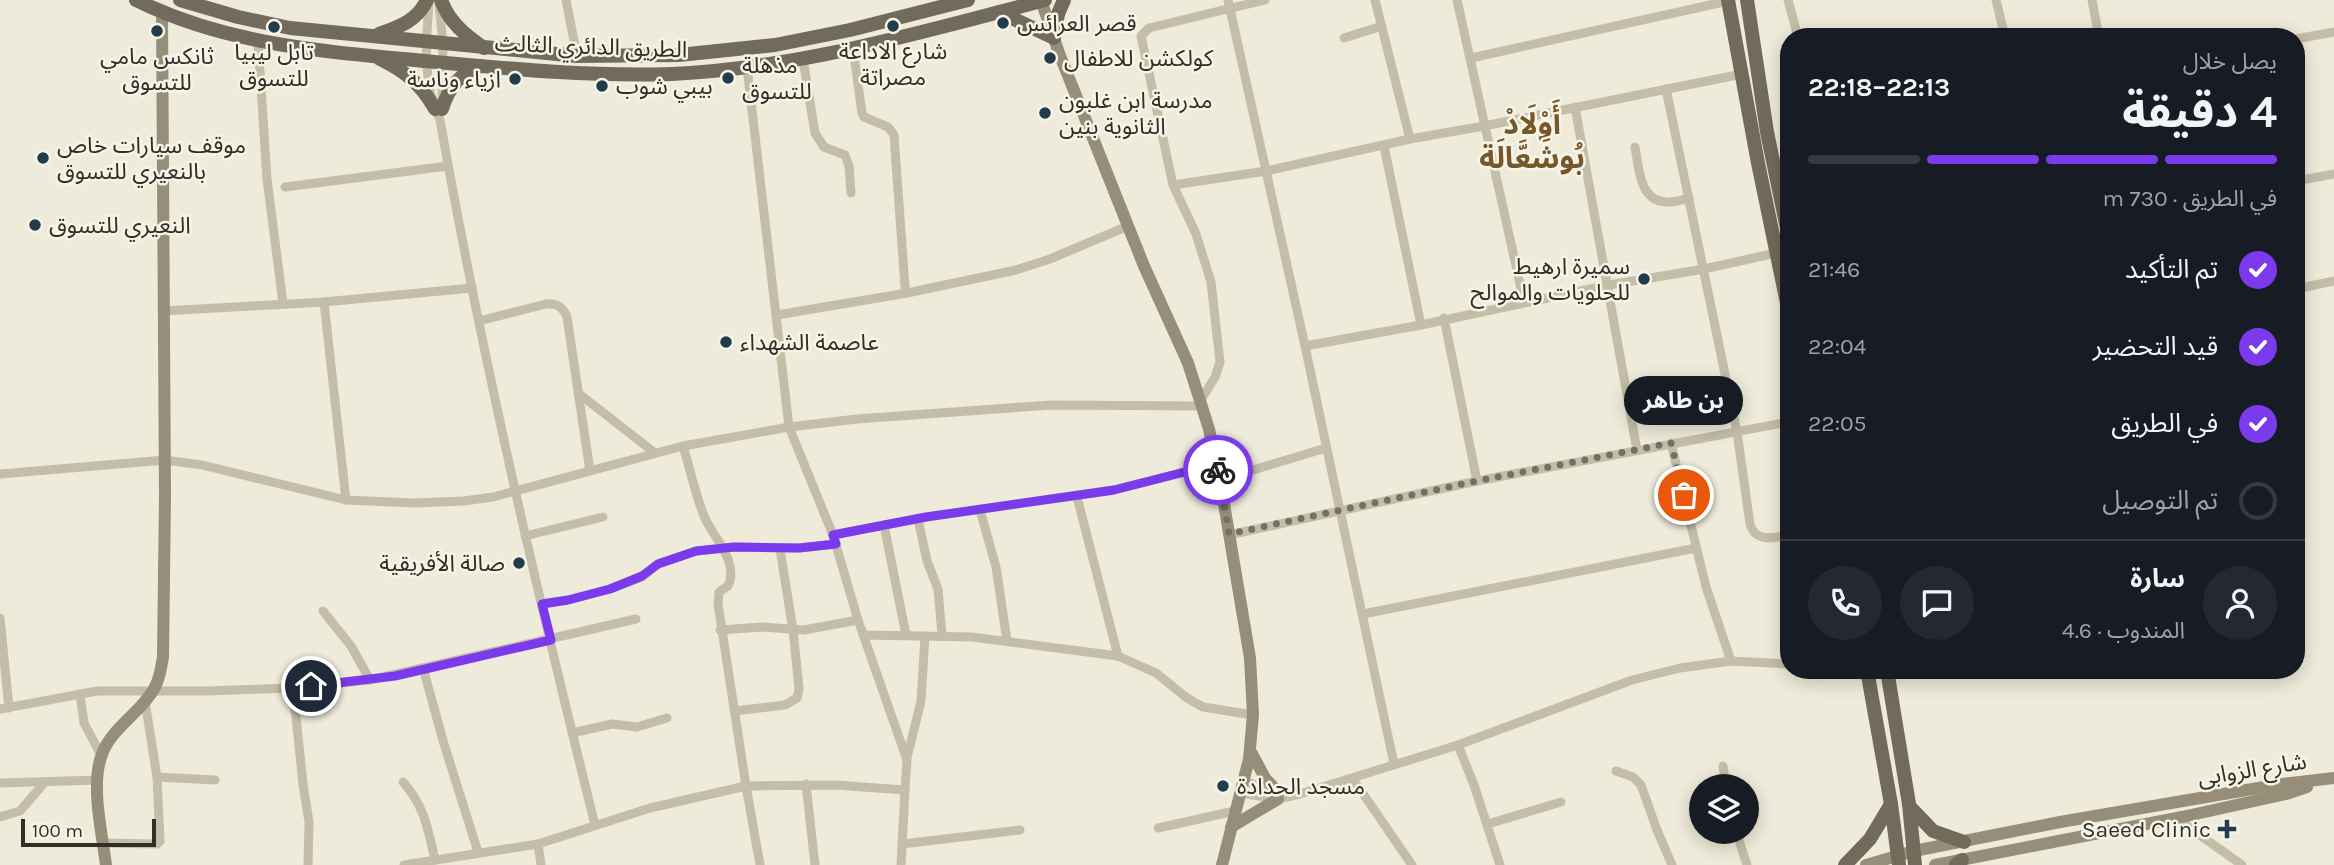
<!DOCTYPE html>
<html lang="ar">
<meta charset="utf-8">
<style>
:root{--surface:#171b24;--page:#242831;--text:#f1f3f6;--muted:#9ea1a6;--line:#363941;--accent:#7c3aed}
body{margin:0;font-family:Karla,"Noto Sans Arabic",sans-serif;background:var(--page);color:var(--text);direction:rtl;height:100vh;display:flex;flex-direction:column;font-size:26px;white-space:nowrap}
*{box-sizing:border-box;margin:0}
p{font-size:23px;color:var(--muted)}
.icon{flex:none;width:38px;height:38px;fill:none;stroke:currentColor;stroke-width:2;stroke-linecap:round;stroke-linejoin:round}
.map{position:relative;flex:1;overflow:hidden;direction:ltr}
.panel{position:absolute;left:1780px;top:28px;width:525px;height:651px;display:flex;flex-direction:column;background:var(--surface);border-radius:28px;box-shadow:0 4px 18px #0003;direction:rtl}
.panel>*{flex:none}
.buttons{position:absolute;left:1689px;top:774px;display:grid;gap:14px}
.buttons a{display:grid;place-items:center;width:70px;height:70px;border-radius:50%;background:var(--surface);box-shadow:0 4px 18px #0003;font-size:35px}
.scale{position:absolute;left:21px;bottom:18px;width:135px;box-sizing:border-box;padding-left:7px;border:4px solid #322e27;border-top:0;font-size:19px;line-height:24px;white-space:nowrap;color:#322e27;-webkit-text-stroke:5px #f6f4e6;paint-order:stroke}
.pin{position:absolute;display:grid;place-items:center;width:60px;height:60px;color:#fff;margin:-30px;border:4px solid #fff;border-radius:50%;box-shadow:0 2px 7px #0007}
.courier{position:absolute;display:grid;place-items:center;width:70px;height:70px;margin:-35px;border:5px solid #7c3aed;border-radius:50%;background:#fff;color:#222;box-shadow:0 2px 9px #0007}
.bubble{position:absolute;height:49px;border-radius:24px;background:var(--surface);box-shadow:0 4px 18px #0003;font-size:23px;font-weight:700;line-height:49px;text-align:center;direction:rtl}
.headline em{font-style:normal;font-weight:700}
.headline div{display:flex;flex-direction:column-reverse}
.headline{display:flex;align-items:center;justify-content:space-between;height:119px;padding:0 28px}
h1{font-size:46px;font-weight:700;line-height:52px}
.bar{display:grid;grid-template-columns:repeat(4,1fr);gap:10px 7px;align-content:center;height:84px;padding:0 28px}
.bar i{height:9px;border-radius:5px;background:var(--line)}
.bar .current{background:var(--accent)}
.bar p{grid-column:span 4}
.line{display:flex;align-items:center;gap:18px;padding:0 28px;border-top:2px solid var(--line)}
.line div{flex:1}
.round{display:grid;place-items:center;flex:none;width:74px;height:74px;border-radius:37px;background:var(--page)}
ol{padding:0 28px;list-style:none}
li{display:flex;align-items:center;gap:21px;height:77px}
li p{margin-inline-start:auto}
li .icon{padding:7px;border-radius:50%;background:var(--accent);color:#fff;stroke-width:4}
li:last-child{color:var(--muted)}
li i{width:38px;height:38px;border:4px solid var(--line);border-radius:50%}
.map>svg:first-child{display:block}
</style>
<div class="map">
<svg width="2334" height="865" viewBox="0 0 2334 865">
<rect width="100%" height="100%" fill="#eeebda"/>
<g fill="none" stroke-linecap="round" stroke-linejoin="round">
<g stroke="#c4bea8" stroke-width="9">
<polyline points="566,0 577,56"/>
<polyline points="1228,0 1305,346 1394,764"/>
<polyline points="1375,0 1410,139"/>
<polyline points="1457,0 1524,302"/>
<polyline points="1788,0 1798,37"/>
<polyline points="1996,0 2005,37"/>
<polyline points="2092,0 2099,37"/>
<path d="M429,3c-3,39 -7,81 11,117 42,237 97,472 155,705"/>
<polyline points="439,5 443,43 442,99"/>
<polyline points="1344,38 1382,26"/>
<polyline points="2296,39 2334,32"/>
<polyline points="258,42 267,179 283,303"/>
<polyline points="853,48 862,113 864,117 888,127 894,135 905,287"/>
<polyline points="1471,58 1728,1"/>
<polyline points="803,59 815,133 824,147 845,155 849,166 851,193"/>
<polyline points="747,67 789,427 833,535 858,620 907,760 905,790"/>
<path d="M1666,89l71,343 13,92c6,19 23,14 38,11"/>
<polyline points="1575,107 1637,450"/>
<polyline points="1384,146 1421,325"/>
<path d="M1635,147c4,20 4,54 31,55 7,1 16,-2 23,-4"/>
<polyline points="2296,181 2334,174"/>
<polyline points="1173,185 1266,171 1410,139 1484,126 1742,74"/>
<polyline points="285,187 448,166"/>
<polyline points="2296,289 2334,281"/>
<polyline points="163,311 324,302"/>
<polyline points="777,315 907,293 1016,270 1050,259 1128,226"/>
<polyline points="1444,318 1477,481"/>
<path d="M479,321l67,-17c11,-1 17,3 21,13l23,154"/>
<polyline points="1305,346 1421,325 1609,285 1704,269 1776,253"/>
<polyline points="578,393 655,453"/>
<polyline points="1201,400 1215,377 1220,362 1211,282 1196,234 1173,185 1141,36 1149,28 1265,0"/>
<polyline points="1671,443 1706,587 1731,661"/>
<path d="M683,446c7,23 12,47 21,70 8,20 36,46 24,70l-9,6 -1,12 28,182 89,-1 70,5 -4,75"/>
<polyline points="0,474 165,460 202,465 346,500 414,503 464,501 493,497 683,446 789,427 857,419 1051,405 1203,406"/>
<polyline points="1220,480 1326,448"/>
<polyline points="1077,497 1118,656"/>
<polyline points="346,500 324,302 472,288"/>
<polyline points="980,510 996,567 1007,641"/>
<polyline points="918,519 927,561 938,589 942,635"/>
<polyline points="884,525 906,635"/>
<polyline points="833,535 926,517 1114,490 1216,464"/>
<polyline points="1229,535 1477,481 1788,422"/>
<polyline points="525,536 603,517"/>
<polyline points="542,604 568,600 610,589 642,577 658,564 697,551 734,547 799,548 836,544"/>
<polyline points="323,611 351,646 370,680"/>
<polyline points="1363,614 1696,548"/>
<polyline points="0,618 9,708"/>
<polyline points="720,630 762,627 804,630 858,620"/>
<polyline points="863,635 972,637 1118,656 1156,673 1187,698 1203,707 1253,715"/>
<polyline points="423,668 444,744 478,852"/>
<polyline points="293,688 303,784 309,822 308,865"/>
<polyline points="80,694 84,723 101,755"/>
<polyline points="0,709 97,691 206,691 293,688 370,680 636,619"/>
<polyline points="734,711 785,705 797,698 799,689 793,630 780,549"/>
<polyline points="572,733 612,724 637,727 667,718"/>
<polyline points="1458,745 1474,785 1500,865"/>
<polyline points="907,758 921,701 925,636"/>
<polyline points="1723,766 1726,786"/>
<polyline points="1616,771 1633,777 1641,785 1657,830 1672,865"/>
<polyline points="157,777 215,780"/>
<polyline points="1353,779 1412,865"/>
<polyline points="1244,781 1275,791"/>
<path d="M403,782c22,25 25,47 32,78"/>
<polyline points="0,783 98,780"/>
<polyline points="806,784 815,865"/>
<polyline points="1240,793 1278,799 1300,794 1458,745 1632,680 1680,668 1731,661 1788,664"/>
<polyline points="0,817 20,811 45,782"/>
<polyline points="2182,817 2187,826 2242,865"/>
<polyline points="1488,824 1561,802"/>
<polyline points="1158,828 1235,811"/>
<polyline points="1736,831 1747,865"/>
<polyline points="104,843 157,844 160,841 157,777 145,701"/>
<polyline points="902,844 1020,830"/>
<polyline points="404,865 538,844"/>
<polyline points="541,865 538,844 650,808 746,786 760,865"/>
</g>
<g stroke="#978e79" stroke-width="12">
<polyline points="1041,0 1059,53 1144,266 1188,363 1209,429 1220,480 1250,658 1253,715 1249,759 1222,865"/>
<polyline points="1250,750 1265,778 1278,792"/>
<polyline points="1231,827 1278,799"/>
<path d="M106,865c-4,-32 -15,-78 -5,-108 9,-29 39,-43 53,-68 6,-10 7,-21 9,-32l2,-162 -3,-482"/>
<polyline points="1866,865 1914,851 2060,822 2282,784 2334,778"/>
<polyline points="1935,865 2182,817 2286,794 2307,787"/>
</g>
<g stroke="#726a5a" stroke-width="14">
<path d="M136,0c85,42 173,50 267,59 89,8 179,18 269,15 127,-6 251,-42 373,-74"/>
<polyline points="180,0 238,17 290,28 577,56 679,55 775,45 850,30 968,0"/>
<path d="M441,0c8,22 24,35 43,48"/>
<polyline points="1728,0 1758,163 1788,308"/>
<polyline points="1747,0 1767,132 1788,233"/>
<polyline points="999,12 1054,38 1058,14 1064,0"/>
<path d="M379,34c20,-7 38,-13 48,-34"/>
<path d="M380,59c25,12 42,26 55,50"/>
<path d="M442,109c7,-22 17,-35 39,-43"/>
<polyline points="1867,670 1891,804 1899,865"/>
<polyline points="1887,670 1909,804 1915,865"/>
<polyline points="1911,808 1933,831 1964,842"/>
<polyline points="1845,865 1870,839 1891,804"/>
<polyline points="1956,865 1962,860"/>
</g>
</g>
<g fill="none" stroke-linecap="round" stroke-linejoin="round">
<polyline stroke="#747066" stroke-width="7" stroke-dasharray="0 12.6" points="1218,470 1229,534 1477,481 1671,443 1684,495"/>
<polyline stroke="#7c3aed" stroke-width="9" points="311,686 395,676 551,640 542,604 568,600 610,589 642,576 658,564 696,551 734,547 799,548 836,544 833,535 926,517 1114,490 1216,464 1218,470"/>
</g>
<g fill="#223c4e" stroke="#f6f4e6" stroke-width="2.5">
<circle cx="1003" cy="23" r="7"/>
<circle cx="893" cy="26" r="7"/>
<circle cx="274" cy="27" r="7"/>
<circle cx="157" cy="31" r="7"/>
<circle cx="1050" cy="58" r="7"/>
<circle cx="728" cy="78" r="7"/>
<circle cx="515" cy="79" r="7"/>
<circle cx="602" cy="86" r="7"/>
<circle cx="1045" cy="113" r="7"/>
<circle cx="43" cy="158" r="7"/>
<circle cx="35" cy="225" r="7"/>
<circle cx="1644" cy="279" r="7"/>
<circle cx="726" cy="342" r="7"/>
<circle cx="519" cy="563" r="7"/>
<circle cx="1223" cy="786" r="7"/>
<path d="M2223.5 818.5h7v7h7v7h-7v7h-7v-7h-7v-7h7z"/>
</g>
<g text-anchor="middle" stroke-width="5" stroke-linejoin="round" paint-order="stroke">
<g font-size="23" fill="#322e27" stroke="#f6f4e6" text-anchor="start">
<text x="1017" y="31">قصر العرائس</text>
<text x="893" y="59" text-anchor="middle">شارع الاداعة<tspan x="893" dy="26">مصراتة</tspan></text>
<text x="274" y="60" text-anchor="middle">تابل ليبيا<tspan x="274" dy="26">للتسوق</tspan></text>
<text x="157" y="64" text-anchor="middle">ثانكس مامي<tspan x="157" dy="26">للتسوق</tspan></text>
<text x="1064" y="66">كولكشن للاطفال</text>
<text x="742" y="73">مذهلة<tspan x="742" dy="26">للتسوق</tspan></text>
<text x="501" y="87" text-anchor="end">ازياء وناسة</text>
<text x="616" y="94">بيبي شوب</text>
<text x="1059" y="108">مدرسة ابن غلبون<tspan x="1059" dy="26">الثانوية بنين</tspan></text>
<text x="57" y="153">موقف سيارات خاص<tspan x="57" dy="26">بالنعيري للتسوق</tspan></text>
<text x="49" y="233">النعيري للتسوق</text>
<text x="1630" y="274" text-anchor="end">سميرة ارهيط<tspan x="1630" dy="26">للحلويات والموالح</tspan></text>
<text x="740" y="350">عاصمة الشهداء</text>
<text x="505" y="571" text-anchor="end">صالة الأفريقية</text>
<text x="1237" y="794">مسجد الحدادة</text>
<text x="2211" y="837" text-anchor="end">Saeed Clinic</text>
</g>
<g font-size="23" fill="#322e27" stroke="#f6f4e6">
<text transform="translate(591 46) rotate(2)" y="8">الطريق الدائري الثالث</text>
<text transform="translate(2252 769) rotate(-9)" y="8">شارع الزوابى</text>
</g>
<g font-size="30" font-weight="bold" fill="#77562a" stroke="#f6f4e6">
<text x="1532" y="134">أَوْلَادْ<tspan x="1532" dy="34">بُوشَعَّالَة</tspan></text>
</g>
</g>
</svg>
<div class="buttons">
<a><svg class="icon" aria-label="layers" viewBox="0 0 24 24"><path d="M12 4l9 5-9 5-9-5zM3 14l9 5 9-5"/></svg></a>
</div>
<div class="scale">100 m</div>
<div class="pin" style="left:1684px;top:495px;background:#ea580c"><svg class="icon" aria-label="bag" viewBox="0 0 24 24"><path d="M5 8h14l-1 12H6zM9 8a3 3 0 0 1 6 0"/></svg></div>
<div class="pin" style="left:311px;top:686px;background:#1f2937"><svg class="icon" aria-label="home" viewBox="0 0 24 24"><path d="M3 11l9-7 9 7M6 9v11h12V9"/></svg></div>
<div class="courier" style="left:1218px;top:470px"><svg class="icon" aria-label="bike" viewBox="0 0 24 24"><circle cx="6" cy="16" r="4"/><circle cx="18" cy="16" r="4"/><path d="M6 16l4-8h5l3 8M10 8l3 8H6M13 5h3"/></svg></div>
<div class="bubble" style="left:1624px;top:376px;width:119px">بن طاهر</div>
<section class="panel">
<div class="headline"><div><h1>4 دقيقة</h1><p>يصل خلال</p></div><em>22:13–22:18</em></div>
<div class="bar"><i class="current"></i><i class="current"></i><i class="current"></i><i></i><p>في الطريق · 730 m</p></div>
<ol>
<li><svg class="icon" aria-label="check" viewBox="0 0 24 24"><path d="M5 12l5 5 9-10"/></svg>تم التأكيد<p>21:46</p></li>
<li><svg class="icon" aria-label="check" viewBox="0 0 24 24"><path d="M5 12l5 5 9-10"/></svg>قيد التحضير<p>22:04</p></li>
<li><svg class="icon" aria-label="check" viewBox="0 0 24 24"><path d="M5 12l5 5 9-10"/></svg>في الطريق<p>22:05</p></li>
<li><i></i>تم التوصيل</li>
</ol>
<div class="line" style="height:126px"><a class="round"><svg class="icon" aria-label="person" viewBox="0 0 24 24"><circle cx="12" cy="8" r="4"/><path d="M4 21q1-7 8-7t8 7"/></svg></a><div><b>سارة</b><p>المندوب · 4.6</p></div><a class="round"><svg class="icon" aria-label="chat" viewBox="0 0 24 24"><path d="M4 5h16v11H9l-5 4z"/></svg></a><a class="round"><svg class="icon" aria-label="phone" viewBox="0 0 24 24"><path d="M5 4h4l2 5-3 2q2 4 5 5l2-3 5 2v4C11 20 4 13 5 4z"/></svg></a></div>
</section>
</div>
